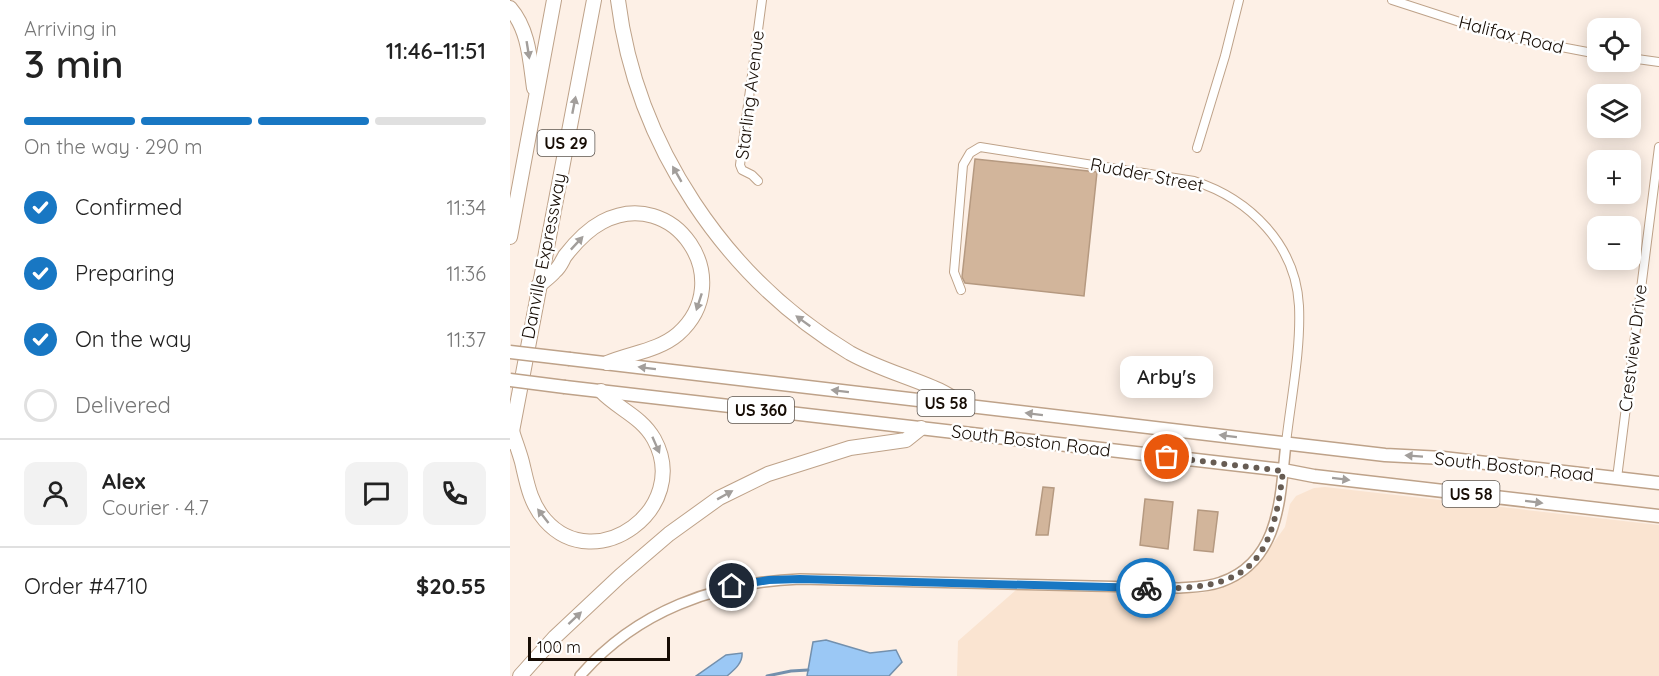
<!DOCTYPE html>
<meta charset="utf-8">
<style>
:root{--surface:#fff;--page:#f2f2f2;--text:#222;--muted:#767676;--line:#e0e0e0;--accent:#1877c3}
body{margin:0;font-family:Quicksand,sans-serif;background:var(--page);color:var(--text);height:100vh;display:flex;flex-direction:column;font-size:22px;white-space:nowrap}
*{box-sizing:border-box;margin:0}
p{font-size:20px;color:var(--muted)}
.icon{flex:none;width:33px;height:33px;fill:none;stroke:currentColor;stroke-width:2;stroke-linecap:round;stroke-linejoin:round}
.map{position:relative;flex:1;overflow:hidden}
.drawer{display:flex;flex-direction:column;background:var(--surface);width:510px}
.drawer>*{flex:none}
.buttons{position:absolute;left:1077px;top:18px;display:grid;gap:12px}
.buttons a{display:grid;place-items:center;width:54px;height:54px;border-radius:12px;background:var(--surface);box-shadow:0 3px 15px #0003;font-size:30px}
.scale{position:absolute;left:18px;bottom:15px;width:142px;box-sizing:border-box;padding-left:6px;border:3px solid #160c04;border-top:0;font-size:16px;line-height:21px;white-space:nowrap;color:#160c04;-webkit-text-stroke:4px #fff;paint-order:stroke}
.pin{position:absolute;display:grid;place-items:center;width:51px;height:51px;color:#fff;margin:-26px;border:3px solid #fff;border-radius:50%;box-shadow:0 2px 6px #0007}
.courier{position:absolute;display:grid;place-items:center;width:60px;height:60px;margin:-30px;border:4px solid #1877c3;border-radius:50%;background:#fff;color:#222;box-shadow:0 2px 8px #0007}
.bubble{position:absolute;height:42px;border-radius:12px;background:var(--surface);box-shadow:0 3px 15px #0003;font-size:20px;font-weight:600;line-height:42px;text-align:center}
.head em{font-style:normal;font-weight:600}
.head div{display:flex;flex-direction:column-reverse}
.head{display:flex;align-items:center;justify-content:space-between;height:102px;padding:0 24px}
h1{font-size:39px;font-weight:600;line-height:45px}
.bar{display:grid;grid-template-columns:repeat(4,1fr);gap:9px 6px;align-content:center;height:72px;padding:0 24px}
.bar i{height:8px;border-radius:4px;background:var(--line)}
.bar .current{background:var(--accent)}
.bar p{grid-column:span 4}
.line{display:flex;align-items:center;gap:15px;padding:0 24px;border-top:2px solid var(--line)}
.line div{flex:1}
.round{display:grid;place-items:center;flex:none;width:63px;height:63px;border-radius:12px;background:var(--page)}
ol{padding:0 24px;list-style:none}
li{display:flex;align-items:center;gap:18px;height:66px}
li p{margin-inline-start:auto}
li .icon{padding:6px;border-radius:50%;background:var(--accent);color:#fff;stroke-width:4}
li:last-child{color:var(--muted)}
li i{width:33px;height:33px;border:3px solid var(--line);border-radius:50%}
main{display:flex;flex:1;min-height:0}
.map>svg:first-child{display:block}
</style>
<main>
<section class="drawer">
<div class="head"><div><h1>3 min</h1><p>Arriving in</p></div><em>11:46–11:51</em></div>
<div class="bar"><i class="current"></i><i class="current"></i><i class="current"></i><i></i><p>On the way · 290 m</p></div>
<ol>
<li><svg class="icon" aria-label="check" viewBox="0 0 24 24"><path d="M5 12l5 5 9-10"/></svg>Confirmed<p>11:34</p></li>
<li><svg class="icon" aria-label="check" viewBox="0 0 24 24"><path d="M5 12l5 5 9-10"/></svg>Preparing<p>11:36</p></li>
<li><svg class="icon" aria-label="check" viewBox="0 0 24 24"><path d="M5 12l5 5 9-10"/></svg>On the way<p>11:37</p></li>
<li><i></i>Delivered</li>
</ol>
<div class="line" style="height:108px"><a class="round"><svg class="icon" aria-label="person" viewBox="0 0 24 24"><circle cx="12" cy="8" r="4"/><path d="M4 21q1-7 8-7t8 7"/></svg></a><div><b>Alex</b><p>Courier · 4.7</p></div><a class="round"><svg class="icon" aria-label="chat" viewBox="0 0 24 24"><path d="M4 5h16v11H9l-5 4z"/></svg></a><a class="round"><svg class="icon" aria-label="phone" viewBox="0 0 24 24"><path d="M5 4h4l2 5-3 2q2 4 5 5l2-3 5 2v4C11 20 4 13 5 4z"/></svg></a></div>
<div class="line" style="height:78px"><div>Order #4710</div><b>$20.55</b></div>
</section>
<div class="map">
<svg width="1149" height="676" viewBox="0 0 1149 676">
<rect width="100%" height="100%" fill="#fdf0e6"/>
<polygon fill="#fae4d1" points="815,487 1149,525 1149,676 447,676 448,641 506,590 691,593 708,589 724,582 746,567 775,527 780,504 786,496 804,488"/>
<g fill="#9bc8f5" stroke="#7390ad" stroke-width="1.5">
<polygon points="316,640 360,653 386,650 392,662 379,676 297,676 303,642"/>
<path d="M232,653c1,10 -8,17 -15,23h-31l30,-21z"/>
</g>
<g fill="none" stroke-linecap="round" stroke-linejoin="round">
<polyline stroke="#7390ad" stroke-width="3" points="257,676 281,671 298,670"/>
</g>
<g fill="#d2b59b" stroke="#b59980" stroke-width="1.5">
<polygon points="465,159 587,172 574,296 455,283 452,277"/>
<polygon points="533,487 544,488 538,535 526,535"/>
<polygon points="635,499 663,502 658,549 630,545"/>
<polygon points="688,510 708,512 703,552 684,550"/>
</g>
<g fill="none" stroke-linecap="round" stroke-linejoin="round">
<g stroke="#bea289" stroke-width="10">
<g id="minor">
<polyline points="882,0 993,36 1088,54"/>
<polyline points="1120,58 1149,62"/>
<polyline points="687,148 715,56 729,0"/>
<polyline points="248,181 242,175 232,170 230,165 252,0"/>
<path d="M451,290l-7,-18 9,-107 7,-12 10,-6 214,34c56,18 102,64 105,125 2,45 -8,92 -13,137"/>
<polyline points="1107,478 1149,147"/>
</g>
</g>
<g stroke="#bea289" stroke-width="12">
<path id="tertiary" d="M70,676c56,-65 136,-94 220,-97l379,9c14,-1 29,-1 42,-6 60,-21 59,-86 65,-139"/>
</g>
<g stroke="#bea289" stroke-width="15">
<g id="trunk">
<polyline points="60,359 875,455 933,458 1149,483"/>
<polyline points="55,387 773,470 804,476 1149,516"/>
</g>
</g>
<g stroke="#bea289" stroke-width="16">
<g id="motorway">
<path d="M108,0c18,145 107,278 232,353 27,15 56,23 84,35 11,4 22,12 32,18"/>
<path d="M0,8c19,22 20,52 24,80"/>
<polyline points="0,237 44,0"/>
<path d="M28,286c6,-5 12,-9 17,-15 5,-4 7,-10 10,-15 10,-13 22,-26 37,-34 72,-38 137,58 76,112 -20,17 -48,19 -71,29"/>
<path d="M2,431c3,10 7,20 10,31 5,21 8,41 23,58 51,58 147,-12 109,-81 -13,-23 -36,-30 -53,-48"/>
<polyline points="0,442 84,0"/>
<polyline points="10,676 45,637 110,576 159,534 209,498 258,474 340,448 396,440 411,428"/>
</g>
</g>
<use href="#minor" stroke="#fff" stroke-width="8"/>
<use href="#tertiary" stroke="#fff" stroke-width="9"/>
<use href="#trunk" stroke="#fff" stroke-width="12"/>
<use href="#motorway" stroke="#fff" stroke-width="14"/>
<g stroke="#bea289" stroke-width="15" stroke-linecap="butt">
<g id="trunk-bridge">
<polyline points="0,352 60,359"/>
<polyline points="0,380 55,387"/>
</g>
</g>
<use href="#trunk-bridge" stroke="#fff" stroke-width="12"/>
</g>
<defs><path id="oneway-solid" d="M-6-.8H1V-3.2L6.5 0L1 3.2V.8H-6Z" transform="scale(1.5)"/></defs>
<g fill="#a29e9b">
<use href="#oneway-solid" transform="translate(18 50) rotate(81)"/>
<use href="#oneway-solid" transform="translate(64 105) rotate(-79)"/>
<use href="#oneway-solid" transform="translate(167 174) rotate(-120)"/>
<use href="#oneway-solid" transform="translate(67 243) rotate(-47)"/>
<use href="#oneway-solid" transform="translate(189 302) rotate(108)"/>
<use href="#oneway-solid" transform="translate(293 321) rotate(-144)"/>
<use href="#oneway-solid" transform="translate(137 368) rotate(-173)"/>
<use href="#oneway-solid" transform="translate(330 391) rotate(-173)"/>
<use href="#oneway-solid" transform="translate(524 414) rotate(-173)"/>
<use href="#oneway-solid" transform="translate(718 436) rotate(-173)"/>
<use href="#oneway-solid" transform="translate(146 445) rotate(66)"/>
<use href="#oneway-solid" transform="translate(904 456) rotate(-176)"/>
<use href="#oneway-solid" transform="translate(831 479) rotate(7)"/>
<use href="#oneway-solid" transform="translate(215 495) rotate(-29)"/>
<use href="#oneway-solid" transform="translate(1024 502) rotate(7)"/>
<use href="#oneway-solid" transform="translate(33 516) rotate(-128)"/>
<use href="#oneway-solid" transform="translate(65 618) rotate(-43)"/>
</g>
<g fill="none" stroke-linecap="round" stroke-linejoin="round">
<path stroke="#675c53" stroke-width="6" stroke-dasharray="0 10.8" d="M636,588c99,3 126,-19 137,-117l-116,-14"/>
<polyline stroke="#1877c3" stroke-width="8" points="222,586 259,580 290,579 636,588"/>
</g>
<g text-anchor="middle" stroke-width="5" stroke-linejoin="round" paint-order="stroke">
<g fill="#fff" stroke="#5c554f" stroke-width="1.5">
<rect x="27.5" y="130" width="57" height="26" rx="4.5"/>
<rect x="407.5" y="390" width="57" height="26" rx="4.5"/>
<rect x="218" y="397" width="66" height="26" rx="4.5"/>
<rect x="932.5" y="481" width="57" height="26" rx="4.5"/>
</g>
<g font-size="16" font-weight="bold" fill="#160c04">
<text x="56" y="149">US 29</text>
<text x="436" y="409">US 58</text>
<text x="251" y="416">US 360</text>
<text x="961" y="500">US 58</text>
</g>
<g font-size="18" fill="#160c04" stroke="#fff">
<text transform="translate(1001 35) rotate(14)" y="6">Halifax Road</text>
<text transform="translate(240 95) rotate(-83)" y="6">Starling Avenue</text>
<text transform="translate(637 175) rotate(11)" y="6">Rudder Street</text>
<text transform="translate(34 256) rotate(-79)" y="6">Danville Expressway</text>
<text transform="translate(1123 348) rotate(-83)" y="6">Crestview Drive</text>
<text transform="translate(521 441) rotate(7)" y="6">South Boston Road</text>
<text transform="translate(1004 467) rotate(6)" y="6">South Boston Road</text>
</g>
</g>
</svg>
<div class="buttons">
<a><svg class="icon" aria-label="locate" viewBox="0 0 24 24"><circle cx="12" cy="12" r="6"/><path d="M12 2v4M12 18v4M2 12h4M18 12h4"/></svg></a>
<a><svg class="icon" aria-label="layers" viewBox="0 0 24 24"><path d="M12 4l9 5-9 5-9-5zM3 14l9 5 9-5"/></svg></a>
<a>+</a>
<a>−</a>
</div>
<div class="scale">100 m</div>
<div class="pin" style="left:657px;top:457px;background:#ea580c"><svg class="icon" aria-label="bag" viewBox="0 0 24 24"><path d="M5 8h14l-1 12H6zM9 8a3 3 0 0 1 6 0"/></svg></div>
<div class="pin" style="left:222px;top:586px;background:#1f2937"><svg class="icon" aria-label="home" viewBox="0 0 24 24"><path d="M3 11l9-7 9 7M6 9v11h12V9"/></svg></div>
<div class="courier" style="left:636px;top:588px"><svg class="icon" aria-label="bike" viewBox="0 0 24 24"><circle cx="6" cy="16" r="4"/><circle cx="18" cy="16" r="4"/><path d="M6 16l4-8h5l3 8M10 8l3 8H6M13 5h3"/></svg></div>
<div class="bubble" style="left:610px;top:356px;width:93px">Arby's</div>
</div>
</main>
